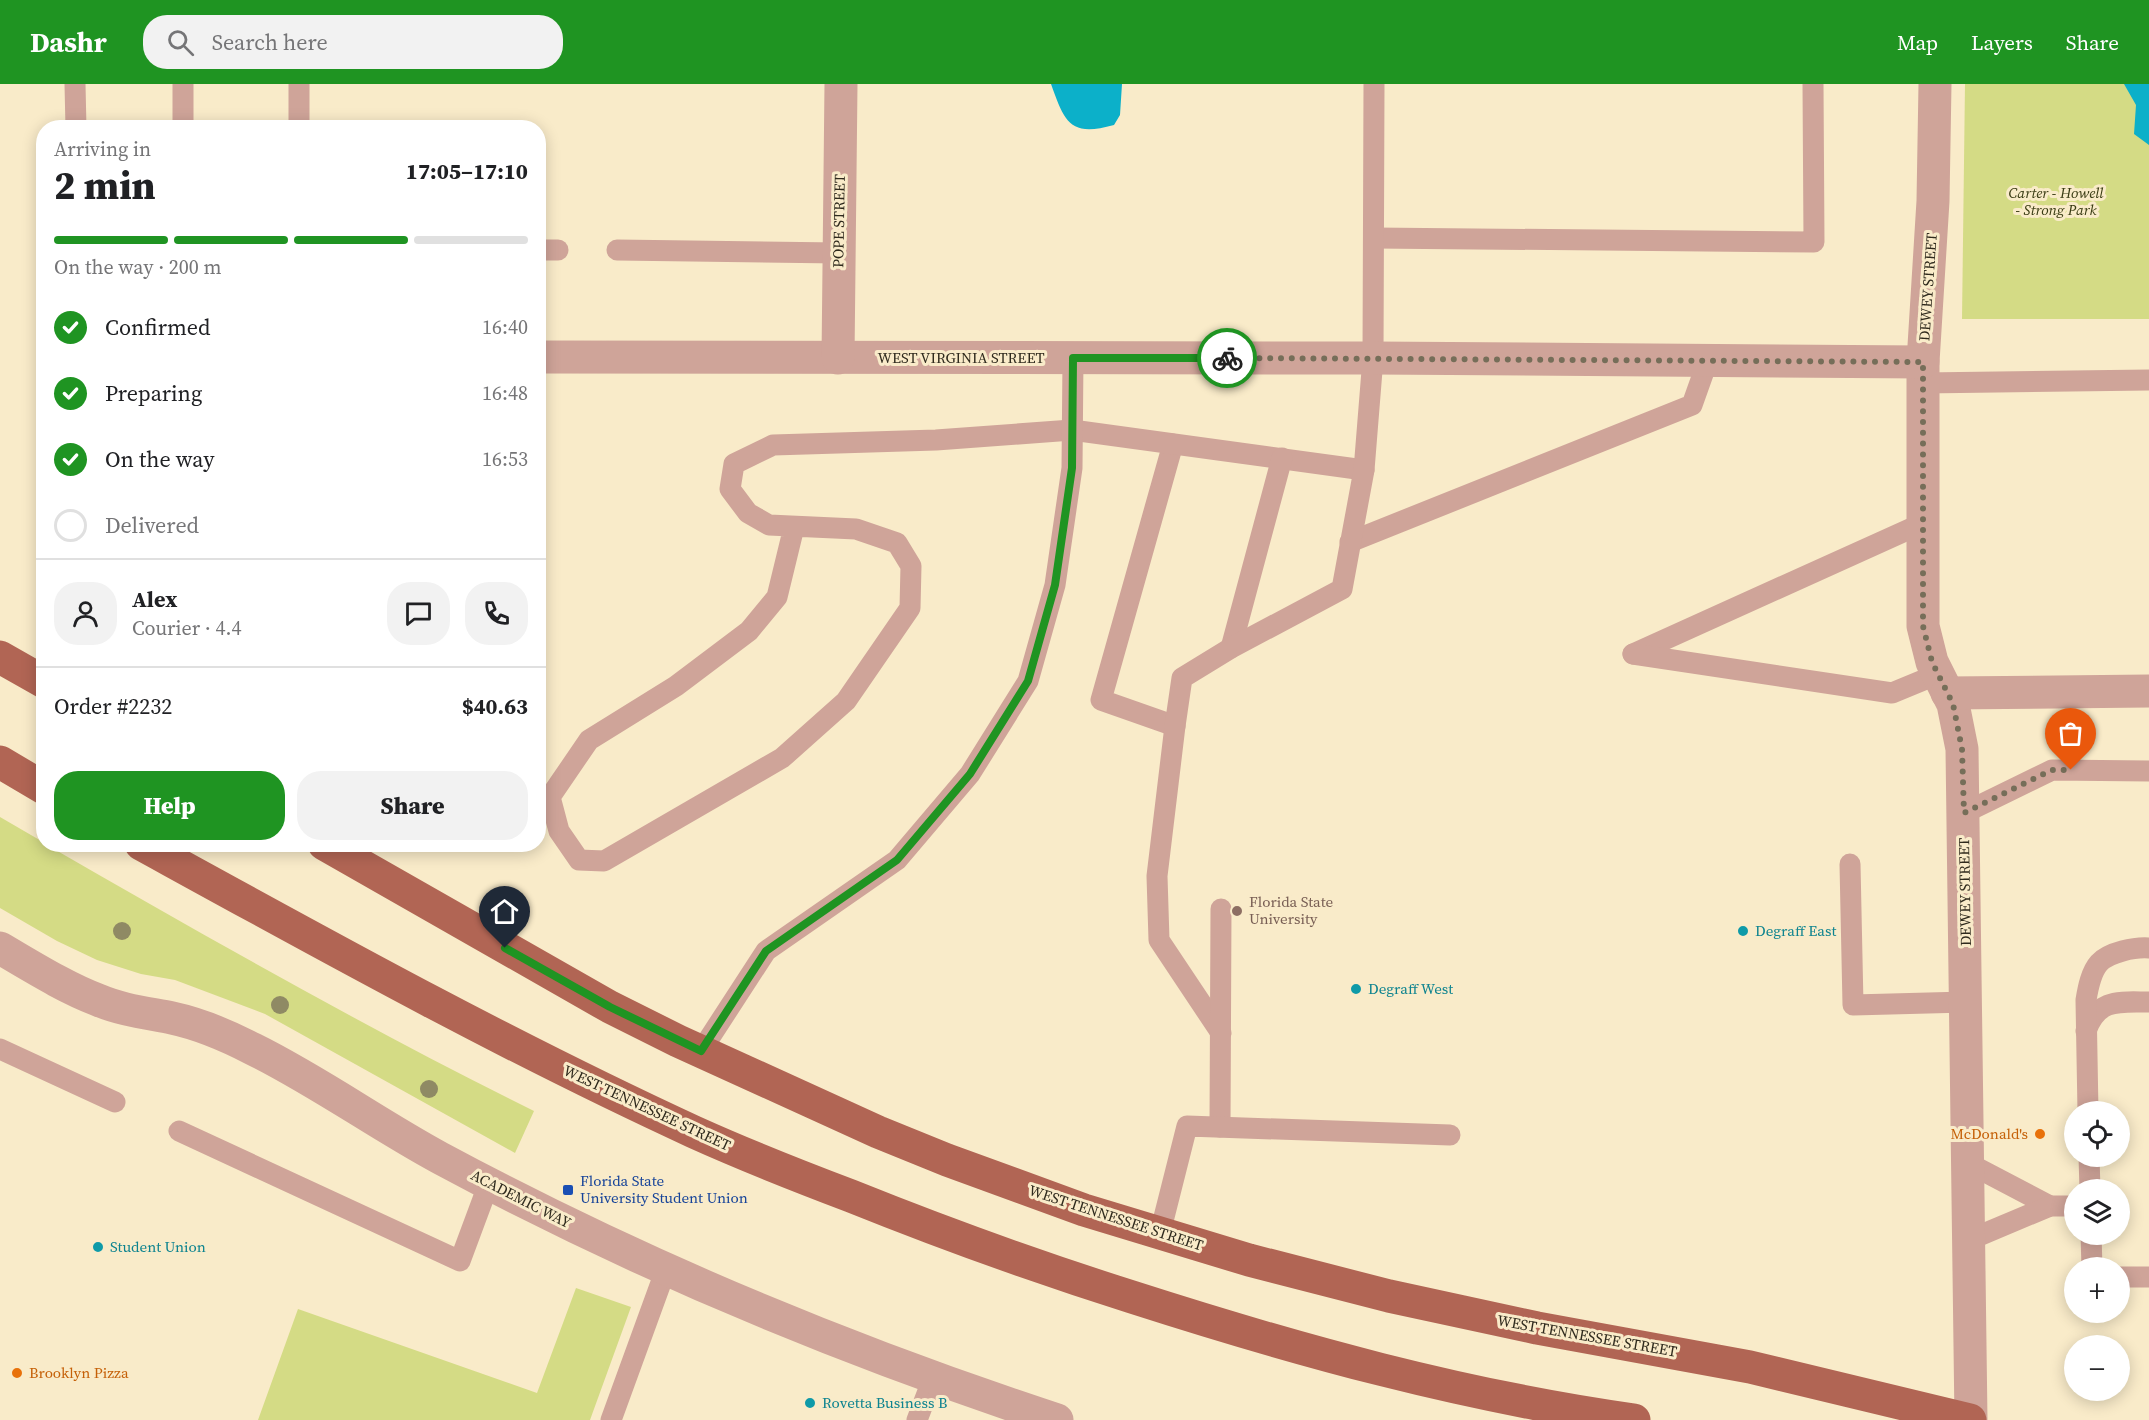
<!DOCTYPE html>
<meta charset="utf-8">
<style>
:root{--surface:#fff;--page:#f2f2f2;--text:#202124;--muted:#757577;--line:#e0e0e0;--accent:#1f9422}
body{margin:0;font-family:"Source Serif 4",serif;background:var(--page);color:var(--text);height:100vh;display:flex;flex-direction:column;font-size:22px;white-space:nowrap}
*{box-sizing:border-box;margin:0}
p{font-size:20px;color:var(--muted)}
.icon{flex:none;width:33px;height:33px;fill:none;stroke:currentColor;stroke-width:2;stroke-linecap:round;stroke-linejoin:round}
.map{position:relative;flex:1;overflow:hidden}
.details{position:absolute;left:36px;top:36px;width:510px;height:732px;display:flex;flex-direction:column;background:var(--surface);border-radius:24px;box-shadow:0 3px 15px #0003}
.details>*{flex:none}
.controls{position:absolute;left:2064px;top:1017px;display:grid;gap:12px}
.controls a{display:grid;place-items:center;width:66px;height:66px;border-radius:50%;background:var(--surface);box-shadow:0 3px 15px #0003;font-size:30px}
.pin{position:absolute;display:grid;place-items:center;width:51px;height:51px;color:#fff;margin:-62px -26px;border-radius:50% 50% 50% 0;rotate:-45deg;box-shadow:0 0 6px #0007}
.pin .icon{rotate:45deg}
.courier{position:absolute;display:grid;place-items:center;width:60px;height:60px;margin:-30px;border:4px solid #1f9422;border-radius:50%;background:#fff;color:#222;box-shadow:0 2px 8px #0007}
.head em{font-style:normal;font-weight:800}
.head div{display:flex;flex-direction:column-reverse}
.head{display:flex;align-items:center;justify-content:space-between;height:102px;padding:0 18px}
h1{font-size:39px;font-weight:800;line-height:45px}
.bar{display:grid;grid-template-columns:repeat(4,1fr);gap:9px 6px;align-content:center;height:72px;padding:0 18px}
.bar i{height:8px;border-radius:4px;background:var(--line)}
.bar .active{background:var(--accent)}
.bar p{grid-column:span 4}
.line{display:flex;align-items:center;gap:15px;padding:0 18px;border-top:2px solid var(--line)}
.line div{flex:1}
.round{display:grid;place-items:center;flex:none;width:63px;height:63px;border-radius:24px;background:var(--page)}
ol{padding:0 18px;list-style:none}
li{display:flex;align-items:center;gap:18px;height:66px}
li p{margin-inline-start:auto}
li .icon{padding:6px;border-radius:50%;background:var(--accent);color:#fff;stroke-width:4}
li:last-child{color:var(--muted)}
li i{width:33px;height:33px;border:3px solid var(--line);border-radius:50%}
.primary-button{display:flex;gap:12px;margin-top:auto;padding:12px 18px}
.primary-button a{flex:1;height:69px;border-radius:24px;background:var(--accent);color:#fff;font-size:24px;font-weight:800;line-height:69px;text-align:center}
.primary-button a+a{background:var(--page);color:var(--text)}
header{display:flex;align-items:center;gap:36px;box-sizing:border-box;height:84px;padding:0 30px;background:var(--accent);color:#fff}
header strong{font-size:28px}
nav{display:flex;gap:33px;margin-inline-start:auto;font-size:21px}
.search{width:420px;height:54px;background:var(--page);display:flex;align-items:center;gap:15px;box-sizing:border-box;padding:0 21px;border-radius:24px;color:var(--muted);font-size:22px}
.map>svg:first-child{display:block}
</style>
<header>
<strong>Dashr</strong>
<div class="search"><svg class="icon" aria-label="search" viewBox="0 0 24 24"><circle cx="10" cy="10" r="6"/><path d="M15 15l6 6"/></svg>Search here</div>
<nav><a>Map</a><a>Layers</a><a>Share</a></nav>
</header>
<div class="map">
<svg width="2149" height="1336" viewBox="0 0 2149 1336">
<rect width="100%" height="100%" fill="#f9ebc9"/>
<g fill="#d4db85">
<polygon points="1965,0 2149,0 2149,235 1962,235"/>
<path d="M0,733l43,25 1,2 3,1c160,92 321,184 487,266l-19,42 -250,-139 -90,-34 -34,-6 -44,-14 -40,-19 -57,-33z"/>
<polygon points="576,1204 631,1223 590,1336 258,1336 298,1225 537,1309"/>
</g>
<g fill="#0cb0c9">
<path d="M1051,0h71l-2,31 -6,10c-44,12 -49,-2 -63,-41z"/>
<polygon points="2124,0 2149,0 2149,61 2134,50 2136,21"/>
</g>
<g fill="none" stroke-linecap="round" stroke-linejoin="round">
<g stroke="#cfa499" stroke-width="21">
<polyline points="75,0 76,44"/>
<polyline points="183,0 183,44"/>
<polyline points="299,0 299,44"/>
<polyline points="1374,154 1814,158 1813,0"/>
<polyline points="538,166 558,166"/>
<polyline points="617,166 839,169"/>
<polyline points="1923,299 2149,296"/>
<polyline points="1173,360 1101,616 1175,642"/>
<polyline points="794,443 777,513 749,547 676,602 589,656 550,713 559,747 579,776 604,777 782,674 846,617 910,524 911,482 897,459 856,445 769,441 748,429 730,405 734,380 773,361 936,356 1072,346 1364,386"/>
<polyline points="1350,458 1692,321 1708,276"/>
<polyline points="1231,564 1282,374"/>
<polyline points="1633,570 1923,439"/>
<polyline points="1633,570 1892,609 1938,590"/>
<polyline points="1964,729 2052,686 2149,687"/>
<polyline points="1850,780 1853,921 1966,918"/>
<path d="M2086,947c12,-33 33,-29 63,-29"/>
<polyline points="1221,949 1159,856 1157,792 1175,642 1182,594 1231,564 1342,505 1364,386 1373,274 1374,0"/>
<polyline points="0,965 115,1018"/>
<polyline points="701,967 766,867 897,776 970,690 1028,597 1055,501 1072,384 1073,274"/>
<path d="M2088,1028l-2,-112c2,-12 5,-28 13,-37 10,-11 36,-16 50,-15"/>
<polyline points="1220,1043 1221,825"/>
<polyline points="179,1047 460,1177 489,1099"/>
<polyline points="2089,1072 2090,1106"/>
<polyline points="1968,1079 2050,1122"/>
<polyline points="1160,1149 1187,1042 1450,1051"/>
<polyline points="2091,1150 2092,1184"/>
<polyline points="1969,1156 2050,1122 2074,1122"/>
<polyline points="2120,1193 2149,1193"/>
<polyline points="611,1336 666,1185"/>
<polyline points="917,1336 933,1294"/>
</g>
<g stroke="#cfa499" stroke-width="33">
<polyline points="1935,0 1933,117 1923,278 1923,542 1932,578 1953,620 1962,665 1971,1336"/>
<polyline points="538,273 1373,274 1923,278"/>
<polyline points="838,274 841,0"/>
<polyline points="1947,609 2149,607"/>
<path d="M0,864c31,18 64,39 98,52 23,10 49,13 74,18 28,6 56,18 81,31 65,32 124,75 187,109 197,106 404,192 617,262"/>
</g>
<g stroke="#b16554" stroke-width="33">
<polyline points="0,573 44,598"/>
<polyline points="0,678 44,704"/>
<path d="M141,760c182,100 364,201 553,288 51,23 104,44 157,64 92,37 186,71 281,101 165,53 331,99 502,123"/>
<polyline points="324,760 610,923 678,957 878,1048 947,1076 1084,1126 1249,1176 1389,1212 1537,1244 1750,1283 1970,1336"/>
</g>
</g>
<g fill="#8f8a64">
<circle cx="122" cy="847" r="9"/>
<circle cx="280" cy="921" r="9"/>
<circle cx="429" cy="1005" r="9"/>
</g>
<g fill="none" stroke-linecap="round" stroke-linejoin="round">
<polyline stroke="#766e59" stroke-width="6" stroke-dasharray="0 10.8" points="1227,274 1923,278 1923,542 1932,578 1953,620 1962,665 1964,729 2052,686 2071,686"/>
<polyline stroke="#1f9422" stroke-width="8" points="505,864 610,923 701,967 766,867 897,776 970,690 1028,597 1055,501 1072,384 1073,274 1227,274"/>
</g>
<circle fill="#8d6e63" stroke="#f9ebc9" stroke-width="2" cx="1237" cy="827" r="6"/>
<g fill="#0f9aa8" stroke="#f9ebc9" stroke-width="2">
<circle cx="1743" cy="847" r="6"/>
<circle cx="1356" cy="905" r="6"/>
<circle cx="98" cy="1163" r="6"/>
<circle cx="810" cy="1319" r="6"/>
</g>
<g fill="#e8710a" stroke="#f9ebc9" stroke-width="2">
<circle cx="2040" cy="1050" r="6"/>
<circle cx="17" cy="1289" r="6"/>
</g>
<rect fill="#1a4fb4" stroke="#f9ebc9" stroke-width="2" x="562" y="1100" width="12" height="12" rx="3"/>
<g text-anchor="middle" stroke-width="6" stroke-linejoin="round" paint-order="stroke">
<g font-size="15" font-style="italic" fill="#383a12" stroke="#f9ebc9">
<text x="2056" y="114">Carter - Howell<tspan x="2056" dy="17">- Strong Park</tspan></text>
</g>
<g font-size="15" fill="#2f2a1d" stroke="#f9ebc9">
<text transform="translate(839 137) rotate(-89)" y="5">POPE STREET</text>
<text transform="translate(1928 203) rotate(-86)" y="5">DEWEY STREET</text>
<text x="961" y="279">WEST VIRGINIA STREET</text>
<text transform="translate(1965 808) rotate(-91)" y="5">DEWEY STREET</text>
<text transform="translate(647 1024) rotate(25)" y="5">WEST TENNESSEE STREET</text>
<text transform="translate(521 1115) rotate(27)" y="5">ACADEMIC WAY</text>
<text transform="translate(1116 1134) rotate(18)" y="5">WEST TENNESSEE STREET</text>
<text transform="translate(1587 1252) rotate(10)" y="5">WEST TENNESSEE STREET</text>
</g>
<g font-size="15" fill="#785e54" stroke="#f9ebc9" text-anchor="start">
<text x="1249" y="823">Florida State<tspan x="1249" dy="17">University</tspan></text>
</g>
<g font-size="15" fill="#0d838f" stroke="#f9ebc9" text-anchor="start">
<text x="1755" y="852">Degraff East</text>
<text x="1368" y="910">Degraff West</text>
<text x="110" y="1168">Student Union</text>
<text x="822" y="1324">Rovetta Business B</text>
</g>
<g font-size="15" fill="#c56008" stroke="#f9ebc9" text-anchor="end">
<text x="2028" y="1055">McDonald's</text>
<text x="29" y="1294" text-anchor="start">Brooklyn Pizza</text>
</g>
<g font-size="15" fill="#164399" stroke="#f9ebc9" text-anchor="start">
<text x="580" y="1102">Florida State<tspan x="580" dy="17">University Student Union</tspan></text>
</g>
</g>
</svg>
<div class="controls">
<a><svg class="icon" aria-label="locate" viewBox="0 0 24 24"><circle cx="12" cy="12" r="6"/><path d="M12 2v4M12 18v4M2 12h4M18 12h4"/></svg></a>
<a><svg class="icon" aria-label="layers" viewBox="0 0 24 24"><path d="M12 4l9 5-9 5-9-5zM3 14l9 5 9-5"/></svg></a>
<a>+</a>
<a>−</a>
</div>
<div class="pin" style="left:2071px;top:686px;background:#ea580c"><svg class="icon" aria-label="bag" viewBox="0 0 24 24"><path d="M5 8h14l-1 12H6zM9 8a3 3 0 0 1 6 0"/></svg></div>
<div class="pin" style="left:505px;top:864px;background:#1f2937"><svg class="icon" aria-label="home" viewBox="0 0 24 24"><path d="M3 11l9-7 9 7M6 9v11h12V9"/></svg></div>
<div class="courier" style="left:1227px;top:274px"><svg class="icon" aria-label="bike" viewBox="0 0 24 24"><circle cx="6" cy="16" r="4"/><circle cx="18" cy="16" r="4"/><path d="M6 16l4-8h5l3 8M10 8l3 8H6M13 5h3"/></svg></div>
<section class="details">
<div class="head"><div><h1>2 min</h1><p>Arriving in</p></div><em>17:05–17:10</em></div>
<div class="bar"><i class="active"></i><i class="active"></i><i class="active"></i><i></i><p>On the way · 200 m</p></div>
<ol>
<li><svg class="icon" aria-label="check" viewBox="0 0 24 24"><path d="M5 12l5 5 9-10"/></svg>Confirmed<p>16:40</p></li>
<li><svg class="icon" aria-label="check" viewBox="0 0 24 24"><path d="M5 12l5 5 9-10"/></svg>Preparing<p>16:48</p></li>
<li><svg class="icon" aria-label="check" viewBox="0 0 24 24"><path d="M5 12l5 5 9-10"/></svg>On the way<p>16:53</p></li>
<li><i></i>Delivered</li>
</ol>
<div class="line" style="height:108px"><a class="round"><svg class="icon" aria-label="person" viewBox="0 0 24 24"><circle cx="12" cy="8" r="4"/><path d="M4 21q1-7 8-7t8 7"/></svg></a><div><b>Alex</b><p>Courier · 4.4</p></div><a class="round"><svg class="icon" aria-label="chat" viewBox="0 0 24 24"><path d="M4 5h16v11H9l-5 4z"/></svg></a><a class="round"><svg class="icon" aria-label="phone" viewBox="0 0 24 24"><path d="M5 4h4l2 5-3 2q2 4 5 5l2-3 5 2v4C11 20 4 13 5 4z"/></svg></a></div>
<div class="line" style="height:78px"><div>Order #2232</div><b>$40.63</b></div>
<div class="primary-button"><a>Help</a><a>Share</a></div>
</section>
</div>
